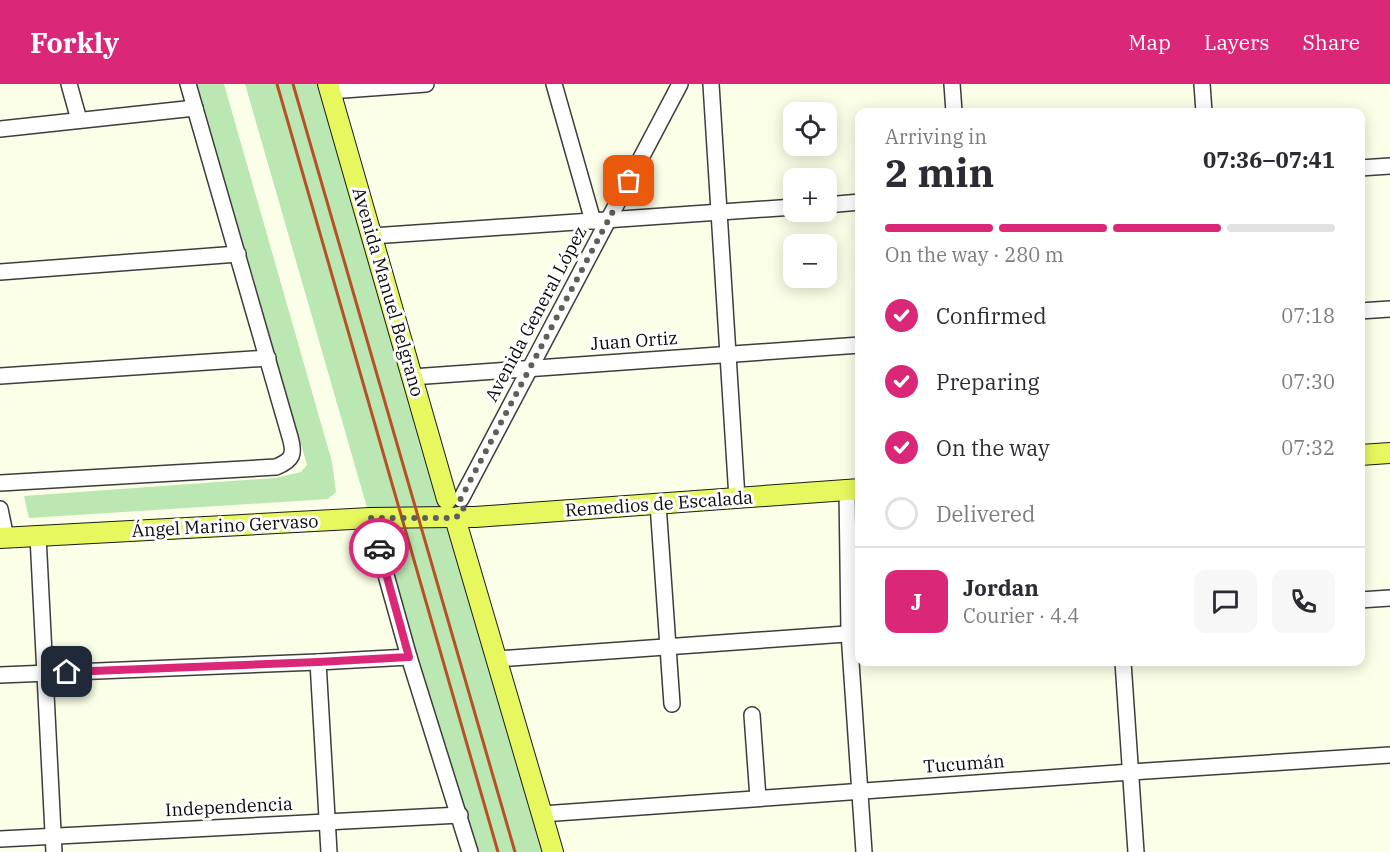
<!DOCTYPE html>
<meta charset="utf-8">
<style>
:root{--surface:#fff;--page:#f7f7f7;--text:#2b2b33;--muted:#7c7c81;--line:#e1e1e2;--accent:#db2777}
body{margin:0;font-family:"IBM Plex Serif",serif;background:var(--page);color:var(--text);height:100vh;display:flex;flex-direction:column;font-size:22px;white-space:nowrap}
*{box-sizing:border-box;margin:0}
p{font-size:20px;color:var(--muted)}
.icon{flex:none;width:33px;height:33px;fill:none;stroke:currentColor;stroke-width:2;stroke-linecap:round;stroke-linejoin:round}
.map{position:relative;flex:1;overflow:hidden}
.details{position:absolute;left:855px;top:24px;width:510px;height:558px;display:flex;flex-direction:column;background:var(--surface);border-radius:12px;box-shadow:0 3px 15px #0003}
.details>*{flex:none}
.buttons{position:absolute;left:783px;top:18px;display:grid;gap:12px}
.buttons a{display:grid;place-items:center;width:54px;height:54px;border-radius:12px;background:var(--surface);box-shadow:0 3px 15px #0003;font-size:30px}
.pin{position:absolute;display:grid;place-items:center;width:51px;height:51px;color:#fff;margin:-26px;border-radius:12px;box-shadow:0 3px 9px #0006}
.courier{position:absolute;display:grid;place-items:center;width:60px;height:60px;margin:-30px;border:4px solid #db2777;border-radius:50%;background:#fff;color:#222;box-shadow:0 2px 8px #0007}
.overview em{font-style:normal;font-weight:700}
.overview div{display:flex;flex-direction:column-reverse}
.overview{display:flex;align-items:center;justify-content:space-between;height:102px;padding:0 30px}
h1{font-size:39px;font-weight:700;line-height:45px}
.bar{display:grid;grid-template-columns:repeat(4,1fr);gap:9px 6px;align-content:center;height:72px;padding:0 30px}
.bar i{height:8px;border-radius:4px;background:var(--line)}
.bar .active{background:var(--accent)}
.bar p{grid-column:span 4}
.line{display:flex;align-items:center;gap:15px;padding:0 30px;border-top:2px solid var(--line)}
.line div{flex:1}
.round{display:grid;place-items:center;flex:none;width:63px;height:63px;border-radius:12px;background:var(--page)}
ol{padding:0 30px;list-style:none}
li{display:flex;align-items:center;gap:18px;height:66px}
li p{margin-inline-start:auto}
li .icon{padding:6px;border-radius:50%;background:var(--accent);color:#fff;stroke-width:4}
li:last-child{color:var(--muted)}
li i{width:33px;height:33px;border:3px solid var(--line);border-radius:50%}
header{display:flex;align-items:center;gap:36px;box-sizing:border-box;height:84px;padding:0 30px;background:var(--accent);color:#fff}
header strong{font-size:28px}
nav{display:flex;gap:33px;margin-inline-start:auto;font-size:21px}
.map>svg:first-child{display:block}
</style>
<header>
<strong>Forkly</strong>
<nav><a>Map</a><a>Layers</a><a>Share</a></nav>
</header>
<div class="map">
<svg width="1390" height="768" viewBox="0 0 1390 768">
<rect width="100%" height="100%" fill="#fbffe7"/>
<g fill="#bbe7b2">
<polygon points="197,0 224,0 332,378 336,408 328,415 29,434 24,412 275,394 301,388 307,381"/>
<polygon points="245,0 328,0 447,415 553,768 470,768 370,434"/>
</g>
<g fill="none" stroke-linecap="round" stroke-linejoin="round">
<g stroke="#3d3d3d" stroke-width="18">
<g id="minor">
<polyline points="69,0 79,36"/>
<polyline points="554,0 593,137"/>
<polyline points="711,0 737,414"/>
<polyline points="952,0 954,28"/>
<polyline points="1202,0 1204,28"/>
<polyline points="330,7 426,0"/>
<polyline points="0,45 195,24"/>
<polyline points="1360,84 1390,82"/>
<polyline points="826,121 860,118"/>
<polyline points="372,152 794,123"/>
<polyline points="0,188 238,170"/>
<polyline points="1360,227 1390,225"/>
<polyline points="0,292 268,274"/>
<polyline points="412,293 860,261"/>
<path d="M0,399l276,-16c17,-7 19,-13 14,-30l-102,-353"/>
<polyline points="847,406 849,549 864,768"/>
<polyline points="461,415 680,0"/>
<polyline points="658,420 672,620"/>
<polyline points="0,425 6,454"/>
<polyline points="370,434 409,573 470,768"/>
<polyline points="38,452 54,768"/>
<polyline points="1360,516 1390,514"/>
<polyline points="497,575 860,549"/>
<polyline points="318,578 329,768"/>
<polyline points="1123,578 1136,768"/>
<polyline points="0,591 318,578 409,573"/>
<polyline points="752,631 758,714"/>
<polyline points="542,730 1131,688 1390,671"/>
<polyline points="0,755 460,731"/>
</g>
</g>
<g stroke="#1b1b1b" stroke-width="22">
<g id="major">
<polyline points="328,0 447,415"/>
<polyline points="1360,371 1390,369"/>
<polyline points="458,433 475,433 860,405"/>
<polyline points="455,434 553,768"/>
<polyline points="0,454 370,434 450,433"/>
</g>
</g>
<use href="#minor" stroke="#fff" stroke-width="15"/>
<use href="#major" stroke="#e7f75e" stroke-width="20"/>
<g stroke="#b75125" stroke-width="3">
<polyline points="277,0 498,768"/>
<polyline points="293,0 515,768"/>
</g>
</g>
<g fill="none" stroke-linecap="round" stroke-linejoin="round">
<polyline stroke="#5e6057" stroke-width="6" stroke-dasharray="0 10.8" points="379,464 370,434 455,434 461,430 464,423 460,416 629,97"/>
<polyline stroke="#db2777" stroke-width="8" points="67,588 318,578 409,573 379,464"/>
</g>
<g text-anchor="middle" stroke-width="6" stroke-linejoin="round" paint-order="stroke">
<g font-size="18" fill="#0a0a0a" stroke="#fff">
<text transform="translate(388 208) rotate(74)" y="6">Avenida Manuel Belgrano</text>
<text transform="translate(536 230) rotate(-62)" y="6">Avenida General López</text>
<text transform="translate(634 257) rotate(-4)" y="6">Juan Ortiz</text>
<text transform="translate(659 420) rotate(-4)" y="6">Remedios de Escalada</text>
<text transform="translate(225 442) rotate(-3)" y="6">Ángel Marino Gervaso</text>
<text transform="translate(964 680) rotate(-4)" y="6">Tucumán</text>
<text transform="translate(229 723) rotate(-3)" y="6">Independencia</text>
</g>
</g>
</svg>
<div class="buttons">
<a><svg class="icon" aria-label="locate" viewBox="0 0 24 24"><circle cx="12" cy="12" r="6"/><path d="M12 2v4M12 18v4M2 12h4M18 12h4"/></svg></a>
<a>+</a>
<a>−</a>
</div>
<div class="pin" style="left:629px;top:97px;background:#ea580c"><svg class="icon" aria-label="bag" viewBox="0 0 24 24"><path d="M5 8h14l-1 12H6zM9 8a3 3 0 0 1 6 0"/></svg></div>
<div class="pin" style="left:67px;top:588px;background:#1f2937"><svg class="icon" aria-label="home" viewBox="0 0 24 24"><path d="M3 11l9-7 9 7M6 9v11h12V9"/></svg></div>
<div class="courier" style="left:379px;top:464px"><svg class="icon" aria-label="car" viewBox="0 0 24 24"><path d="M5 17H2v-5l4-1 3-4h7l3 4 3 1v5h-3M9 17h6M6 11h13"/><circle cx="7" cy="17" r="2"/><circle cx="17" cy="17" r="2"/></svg></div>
<section class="details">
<div class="overview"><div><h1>2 min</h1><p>Arriving in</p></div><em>07:36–07:41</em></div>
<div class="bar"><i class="active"></i><i class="active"></i><i class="active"></i><i></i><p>On the way · 280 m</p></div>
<ol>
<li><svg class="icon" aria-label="check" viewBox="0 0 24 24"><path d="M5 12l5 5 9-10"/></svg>Confirmed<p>07:18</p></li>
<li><svg class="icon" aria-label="check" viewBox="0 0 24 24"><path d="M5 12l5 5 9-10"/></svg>Preparing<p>07:30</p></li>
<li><svg class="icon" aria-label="check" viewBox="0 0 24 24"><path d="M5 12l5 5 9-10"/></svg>On the way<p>07:32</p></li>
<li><i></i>Delivered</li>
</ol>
<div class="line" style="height:108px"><b class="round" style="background:var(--accent);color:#fff">J</b><div><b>Jordan</b><p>Courier · 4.4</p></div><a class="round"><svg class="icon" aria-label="chat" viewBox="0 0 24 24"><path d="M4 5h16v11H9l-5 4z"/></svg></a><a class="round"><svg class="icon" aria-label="phone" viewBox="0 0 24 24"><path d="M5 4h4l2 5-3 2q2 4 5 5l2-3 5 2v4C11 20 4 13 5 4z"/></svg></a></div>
</section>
</div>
